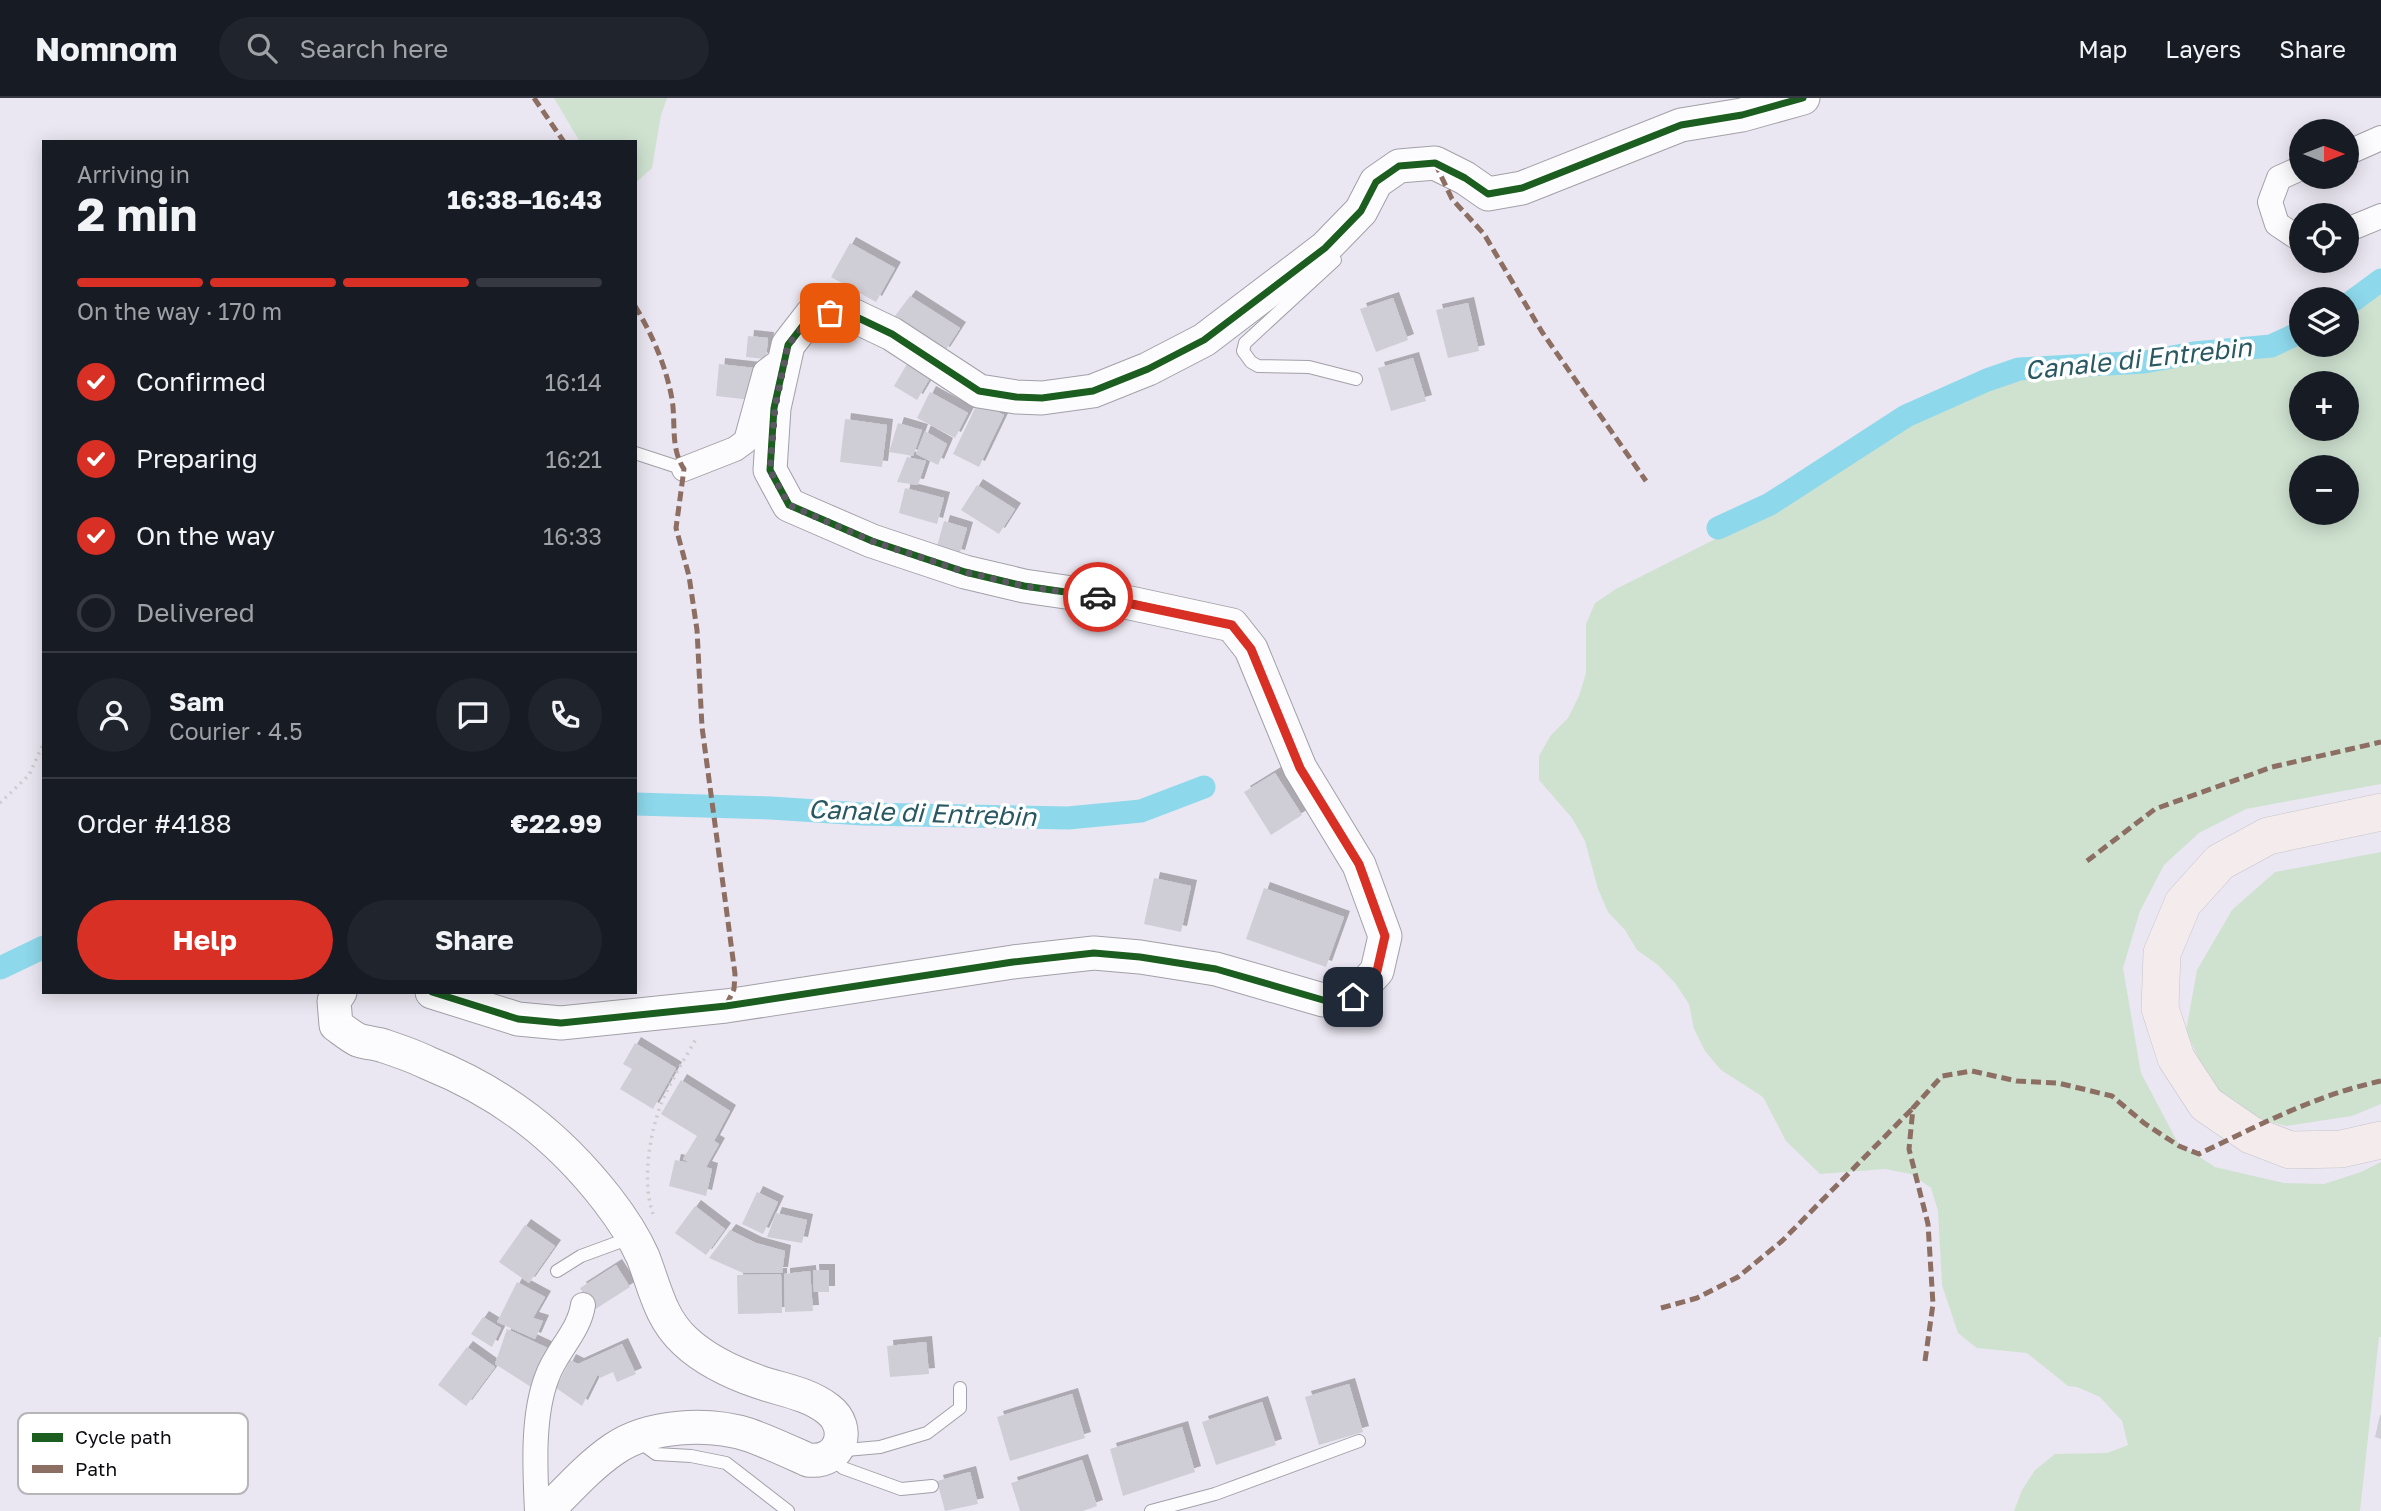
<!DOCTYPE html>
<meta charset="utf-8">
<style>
:root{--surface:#171b24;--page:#20242c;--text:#f1f3f6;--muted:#9ea1a6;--line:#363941;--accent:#d93025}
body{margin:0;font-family:"Golos Text",sans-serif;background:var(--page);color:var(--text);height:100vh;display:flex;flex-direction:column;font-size:26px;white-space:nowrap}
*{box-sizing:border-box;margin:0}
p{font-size:23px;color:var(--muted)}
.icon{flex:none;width:38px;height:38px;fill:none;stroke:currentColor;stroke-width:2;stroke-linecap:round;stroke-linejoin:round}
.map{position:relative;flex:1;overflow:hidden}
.sheet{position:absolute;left:42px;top:42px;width:595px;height:854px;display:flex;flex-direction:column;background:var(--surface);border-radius:0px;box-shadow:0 4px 18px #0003}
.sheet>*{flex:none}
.needle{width:46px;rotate:90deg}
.controls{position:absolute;left:2289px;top:21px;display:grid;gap:14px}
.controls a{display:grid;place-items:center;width:70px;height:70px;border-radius:50%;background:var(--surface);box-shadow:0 4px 18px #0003;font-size:35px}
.pin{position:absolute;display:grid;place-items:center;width:60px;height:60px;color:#fff;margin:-30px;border-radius:14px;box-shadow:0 4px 10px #0006}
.courier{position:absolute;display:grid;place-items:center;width:70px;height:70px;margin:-35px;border:5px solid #d93025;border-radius:50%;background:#fff;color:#222;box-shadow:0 2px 9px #0007}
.summary em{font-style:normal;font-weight:700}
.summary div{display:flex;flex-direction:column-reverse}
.summary{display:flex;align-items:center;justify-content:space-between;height:119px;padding:0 35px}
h1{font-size:46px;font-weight:700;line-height:52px}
.bar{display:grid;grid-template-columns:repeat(4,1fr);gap:10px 7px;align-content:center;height:84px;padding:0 35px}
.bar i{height:9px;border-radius:5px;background:var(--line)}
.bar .on{background:var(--accent)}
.bar p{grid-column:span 4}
.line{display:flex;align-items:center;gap:18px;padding:0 35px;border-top:2px solid var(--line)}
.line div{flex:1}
.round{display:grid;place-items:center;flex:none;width:74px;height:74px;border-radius:37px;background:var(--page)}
ol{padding:0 35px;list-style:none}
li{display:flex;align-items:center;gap:21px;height:77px}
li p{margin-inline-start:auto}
li .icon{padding:7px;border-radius:50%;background:var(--accent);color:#fff;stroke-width:4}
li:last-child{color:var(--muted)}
li i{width:38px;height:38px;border:4px solid var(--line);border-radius:50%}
.button{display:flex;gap:14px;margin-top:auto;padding:14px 35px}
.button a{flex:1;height:80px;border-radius:42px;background:var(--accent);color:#fff;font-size:28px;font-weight:700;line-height:80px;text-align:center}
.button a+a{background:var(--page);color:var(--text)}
header{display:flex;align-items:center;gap:42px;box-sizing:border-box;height:98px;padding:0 35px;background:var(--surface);border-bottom:2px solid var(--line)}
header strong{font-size:33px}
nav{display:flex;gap:38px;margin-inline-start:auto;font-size:24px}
.search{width:490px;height:63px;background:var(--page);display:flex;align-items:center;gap:18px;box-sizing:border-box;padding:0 24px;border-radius:38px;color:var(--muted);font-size:26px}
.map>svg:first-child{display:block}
</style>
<header>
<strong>Nomnom</strong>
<div class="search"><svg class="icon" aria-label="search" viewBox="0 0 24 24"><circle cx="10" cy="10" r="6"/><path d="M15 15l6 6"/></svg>Search here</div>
<nav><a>Map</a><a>Layers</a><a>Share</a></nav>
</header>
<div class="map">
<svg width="2381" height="1413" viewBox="0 0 2381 1413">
<defs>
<filter id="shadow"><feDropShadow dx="6" dy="-6" stdDeviation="0" flood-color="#0004"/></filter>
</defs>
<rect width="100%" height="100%" fill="#eae7f2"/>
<g fill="#cfe2d0" fill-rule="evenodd">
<polygon points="554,0 667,0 661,17 652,70 635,85 635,44 580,44"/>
<path d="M2381,185v501l-135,25 -47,24 -35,32 -24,46 -17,57 18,105 37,70 37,24 69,16 40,1 37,-12 20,-10v175h-2l-19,174h-346l8,-21 13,-20 20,-16 52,-1 21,-8 -6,-24 -22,-24 -23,-10 -9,-1 -41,-33 -50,-5 -19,-15 -16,-48 -4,-74 -7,-23 -20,-14 -26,-5 -65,5 -34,-33 -23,-44 -42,-27 -16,-19 -11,-22 -5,-25 -14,-21 -17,-18 -21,-15 -12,-20 -17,-18 -10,-23 -13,-48 -13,-23 -33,-38v-24l12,-21 17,-17 11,-22 7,-23v-49l9,-21 21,-14 143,-72 104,-67 120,-61 33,-14 29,-5 57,1 104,-12 55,-7 40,-14v7h46v-36zM2301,285h46v46h-46zM2301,369h46v46h-46z"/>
<polygon points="2381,754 2381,1006 2352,1018 2286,1028 2242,1016 2209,983 2186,933 2197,872 2232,812 2275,774"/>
</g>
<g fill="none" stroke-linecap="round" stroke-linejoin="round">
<g stroke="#8ed8ec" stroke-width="23">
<polyline points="2347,207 2381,182"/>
<polyline points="1718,430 1770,406 1906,318 1987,282 2019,271 2144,264 2194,255 2271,248 2301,234"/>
<polyline points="635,706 771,710 862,716 1068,720 1141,713 1204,689"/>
<polyline points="0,870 44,849"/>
</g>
</g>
<g fill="#cfced6" filter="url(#shadow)">
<polygon points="850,145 895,170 876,204 831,179"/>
<polygon points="910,198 960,230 944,255 892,222"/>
<polygon points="1393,200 1408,242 1376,254 1360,211"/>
<polygon points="1468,205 1479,253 1448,260 1436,212"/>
<polygon points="748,238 768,240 766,261 746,259"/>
<polygon points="1413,260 1426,303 1391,313 1378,270"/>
<polygon points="719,266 755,270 752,302 716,298"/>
<polygon points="907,266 930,280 917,302 894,288"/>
<polygon points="930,294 968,315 955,340 917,320"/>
<polygon points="978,304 1004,317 979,369 953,356"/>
<polygon points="845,321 887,327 882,369 840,364"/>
<polygon points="898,325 922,332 913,358 889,354"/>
<polygon points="925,333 947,346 938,367 916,356"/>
<polygon points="907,359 926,363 918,387 897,384"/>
<polygon points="977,387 1015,411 999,436 961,412"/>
<polygon points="905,390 944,400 937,426 899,415"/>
<polygon points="944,423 967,430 959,458 936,452"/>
<polygon points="1275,675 1302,717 1271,737 1244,694"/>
<polygon points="1154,780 1191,788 1181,834 1144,826"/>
<polygon points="1264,790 1344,819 1326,869 1246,841"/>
<polygon points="635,945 676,970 653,1011 620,991 632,971 623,966"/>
<polygon points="681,982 730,1013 714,1043 719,1046 706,1069 712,1071 706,1098 669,1088 675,1062 690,1065 683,1061 697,1038 661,1016"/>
<polygon points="757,1094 778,1104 763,1136 742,1126"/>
<polygon points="695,1108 725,1131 706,1157 675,1135"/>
<polygon points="776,1115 807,1122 802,1145 767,1139"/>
<polygon points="525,1127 555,1148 529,1185 499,1164"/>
<polygon points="730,1132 756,1145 785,1153 782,1175 743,1175 709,1160"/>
<polygon points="616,1167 630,1189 594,1212 580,1190"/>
<polygon points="813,1172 829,1172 829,1194 814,1194"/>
<polygon points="810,1173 813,1213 785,1214 784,1176"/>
<polygon points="781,1176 782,1215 738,1216 737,1177"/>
<polygon points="517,1184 545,1199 533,1220 543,1223 535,1241 497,1224"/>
<polygon points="483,1219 501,1230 492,1249 471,1236"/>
<polygon points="507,1231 552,1252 531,1289 495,1266"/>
<polygon points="926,1244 929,1276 890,1279 887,1248"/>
<polygon points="622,1246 636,1276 617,1284 613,1274 600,1280 598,1276 582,1308 556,1290 570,1262 578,1266"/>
<polygon points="467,1249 495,1269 466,1308 438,1287"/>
<polygon points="1349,1286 1363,1334 1319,1347 1305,1299"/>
<polygon points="1072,1296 1085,1340 1010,1363 997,1319"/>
<polygon points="1262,1304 1276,1347 1216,1367 1202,1324"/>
<polygon points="2380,1317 2381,1317 2381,1341 2375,1339"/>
<polygon points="1182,1329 1195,1374 1123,1398 1110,1351"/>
<polygon points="1082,1362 1097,1408 1083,1413 1020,1413 1011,1385"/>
<polygon points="970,1374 978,1406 945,1413 937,1383"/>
</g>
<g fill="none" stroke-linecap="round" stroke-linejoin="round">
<g stroke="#a2a0a8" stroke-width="14">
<g id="lane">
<polyline points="1335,162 1245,245 1243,253 1251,264 1258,268 1309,269 1356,281"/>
<polyline points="635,355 684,371"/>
<polyline points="557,1173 581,1158 630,1140"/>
<polyline points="638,1343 656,1356 691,1358 726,1365 788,1413"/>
<polyline points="842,1348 846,1352 880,1349 927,1335 960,1310 960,1290"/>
<polyline points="830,1360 843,1370 901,1391 932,1388"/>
<polyline points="1151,1413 1215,1396 1359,1343"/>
</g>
</g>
<g stroke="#a2a0a8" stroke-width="26">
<g id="street">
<polyline points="2347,55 2381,40"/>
<polyline points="2301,70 2279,80 2270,104 2277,126 2301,142"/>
<polyline points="2347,132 2381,118"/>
<polyline points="684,371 735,351 746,343 765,274 786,258"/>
<path d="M537,1413c-2,-42 -5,-95 10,-134 9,-26 32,-45 36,-72"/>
</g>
</g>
<g stroke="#a2a0a8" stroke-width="35">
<g id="secondary">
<path d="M340,894l-6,9 2,24c7,5 14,11 22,15 8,3 18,3 26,6 15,5 30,10 44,17 74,30 130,73 179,136 14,18 27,38 36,58 12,31 17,61 42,84 20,19 48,32 74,41 23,8 48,11 69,27 24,18 14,55 -20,51 -20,-9 -39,-18 -59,-25 -41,-13 -100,-10 -135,14 -25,17 -46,41 -67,62"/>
<polyline points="432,894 518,921 561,925 726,908 1013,864 1094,855 1140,859 1216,871 1323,902 1353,899 1377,873 1385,838 1359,767 1300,670 1251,551 1232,527 1107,500 1024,488 965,474 872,443 789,407 770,372 774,310 788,247 812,216 848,215 892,236 979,293 1016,299 1042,300 1093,293 1148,271 1204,242 1325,150 1361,113 1376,84 1399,68 1435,65 1465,80 1488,96 1522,90 1681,27 1742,17 1803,0"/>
</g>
</g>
<g stroke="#c7c5cb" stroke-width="38">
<polyline id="primary" points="2381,714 2268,738 2220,764 2183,805 2162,855 2160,910 2176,960 2206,1006 2251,1037 2290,1052 2341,1051 2381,1042"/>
</g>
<g stroke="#cccbce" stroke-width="3.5" stroke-dasharray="2 5" stroke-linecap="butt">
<polyline points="0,705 29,677 44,644"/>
<path d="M653,1116c-10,-28 -5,-69 4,-98 7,-26 27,-55 40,-79"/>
</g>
<use href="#lane" stroke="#fcfbfd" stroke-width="12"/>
<use href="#street" stroke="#fcfbfd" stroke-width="24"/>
<use href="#secondary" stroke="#fcfbfd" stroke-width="33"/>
<use href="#primary" stroke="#f4ebed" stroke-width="37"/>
<g stroke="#8d6e63" stroke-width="5" stroke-dasharray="10 5" stroke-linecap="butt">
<polyline points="534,0 564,44"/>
<polyline points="1435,65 1452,101 1484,136 1542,234 1646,383"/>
<path d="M635,208c17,28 31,60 37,93 4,24 -2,49 12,70l-8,59 13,48 8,54 5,97 33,247 -1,15 -8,17"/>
<polyline points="2087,763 2155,711 2272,669 2381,644"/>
<polyline points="1661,1210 1697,1200 1738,1179 1782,1143 1913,1010"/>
<path d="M1925,1263l8,-57 -5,-80 -19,-75 4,-41 29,-32 30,-5 45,10 41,2 54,13 32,27 35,23 20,8c60,-29 117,-59 182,-73"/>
</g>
<g stroke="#fff" stroke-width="11">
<polyline id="cycleway" points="432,894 518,921 561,925 726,908 1013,864 1094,855 1140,859 1216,871 1323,902 1353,899 1377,873 1385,838 1359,767 1300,670 1251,551 1232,527 1107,500 1024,488 965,474 872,443 789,407 770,372 774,310 788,247 812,216 848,215 892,236 979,293 1016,299 1042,300 1093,293 1148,271 1204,242 1325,150 1361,113 1376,84 1399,68 1435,65 1465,80 1488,96 1522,90 1681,27 1742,17 1803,0"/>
</g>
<use href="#cycleway" stroke="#1b5e20" stroke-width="7"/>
</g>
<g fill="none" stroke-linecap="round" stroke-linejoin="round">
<polyline stroke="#5a5860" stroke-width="7" stroke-dasharray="0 12.6" points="830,215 813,216 788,247 775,310 770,372 789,407 872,443 965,474 1024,488 1098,499"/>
<polyline stroke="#d93025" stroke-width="9" points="1098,499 1232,527 1251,551 1300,670 1359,766 1385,838 1377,873 1353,899"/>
</g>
<g text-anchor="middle" stroke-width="7" stroke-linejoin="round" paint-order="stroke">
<g font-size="26" font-style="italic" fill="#295863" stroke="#fff">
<text transform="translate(2138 261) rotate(-6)" y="9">Canale di Entrebin</text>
<text transform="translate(922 715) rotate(2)" y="9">Canale di Entrebin</text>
</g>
</g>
<rect x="18" y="1315" width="230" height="81" rx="10" fill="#fff" stroke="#b6b6b8" stroke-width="2"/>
<rect x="32" y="1335" width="31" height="9" fill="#1b5e20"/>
<rect x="32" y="1367" width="31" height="8" fill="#8d6e63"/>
<g font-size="19" fill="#0d0b12">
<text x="75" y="1346">Cycle path</text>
<text x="75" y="1378">Path</text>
</g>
</svg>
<div class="controls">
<a><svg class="needle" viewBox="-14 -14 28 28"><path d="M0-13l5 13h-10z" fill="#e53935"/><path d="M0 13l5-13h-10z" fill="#9ea1a6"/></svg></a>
<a><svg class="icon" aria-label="locate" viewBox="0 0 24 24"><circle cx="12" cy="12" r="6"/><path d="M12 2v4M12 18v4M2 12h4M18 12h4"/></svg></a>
<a><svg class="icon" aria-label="layers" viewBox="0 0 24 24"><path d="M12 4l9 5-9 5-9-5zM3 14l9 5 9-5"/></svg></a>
<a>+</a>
<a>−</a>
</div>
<div class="pin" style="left:830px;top:215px;background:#ea580c"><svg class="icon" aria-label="bag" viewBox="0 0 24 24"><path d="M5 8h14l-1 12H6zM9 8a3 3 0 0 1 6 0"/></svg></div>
<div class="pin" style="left:1353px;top:899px;background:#1f2937"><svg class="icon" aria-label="home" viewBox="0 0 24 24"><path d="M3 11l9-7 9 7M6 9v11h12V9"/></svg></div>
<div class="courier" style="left:1098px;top:499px"><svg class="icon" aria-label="car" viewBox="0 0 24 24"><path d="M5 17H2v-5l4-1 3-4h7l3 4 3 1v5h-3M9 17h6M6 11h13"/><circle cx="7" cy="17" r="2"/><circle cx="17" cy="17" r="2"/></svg></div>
<section class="sheet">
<div class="summary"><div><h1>2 min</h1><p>Arriving in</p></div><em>16:38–16:43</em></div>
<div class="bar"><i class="on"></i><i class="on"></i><i class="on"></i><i></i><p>On the way · 170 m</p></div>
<ol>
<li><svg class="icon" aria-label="check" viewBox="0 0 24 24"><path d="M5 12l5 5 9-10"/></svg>Confirmed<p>16:14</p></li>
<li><svg class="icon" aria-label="check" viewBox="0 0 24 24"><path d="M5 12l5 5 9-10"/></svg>Preparing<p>16:21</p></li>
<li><svg class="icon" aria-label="check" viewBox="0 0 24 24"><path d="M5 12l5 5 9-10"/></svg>On the way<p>16:33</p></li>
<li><i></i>Delivered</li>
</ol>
<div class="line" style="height:126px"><a class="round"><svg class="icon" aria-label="person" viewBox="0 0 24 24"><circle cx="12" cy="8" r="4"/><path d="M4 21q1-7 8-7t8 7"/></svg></a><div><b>Sam</b><p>Courier · 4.5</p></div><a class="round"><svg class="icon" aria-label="chat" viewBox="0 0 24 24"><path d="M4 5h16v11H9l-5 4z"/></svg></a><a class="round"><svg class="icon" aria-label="phone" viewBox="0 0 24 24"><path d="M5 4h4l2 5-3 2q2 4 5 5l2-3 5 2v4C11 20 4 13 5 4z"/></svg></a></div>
<div class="line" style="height:91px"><div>Order #4188</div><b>€22.99</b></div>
<div class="button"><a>Help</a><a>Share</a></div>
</section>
</div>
